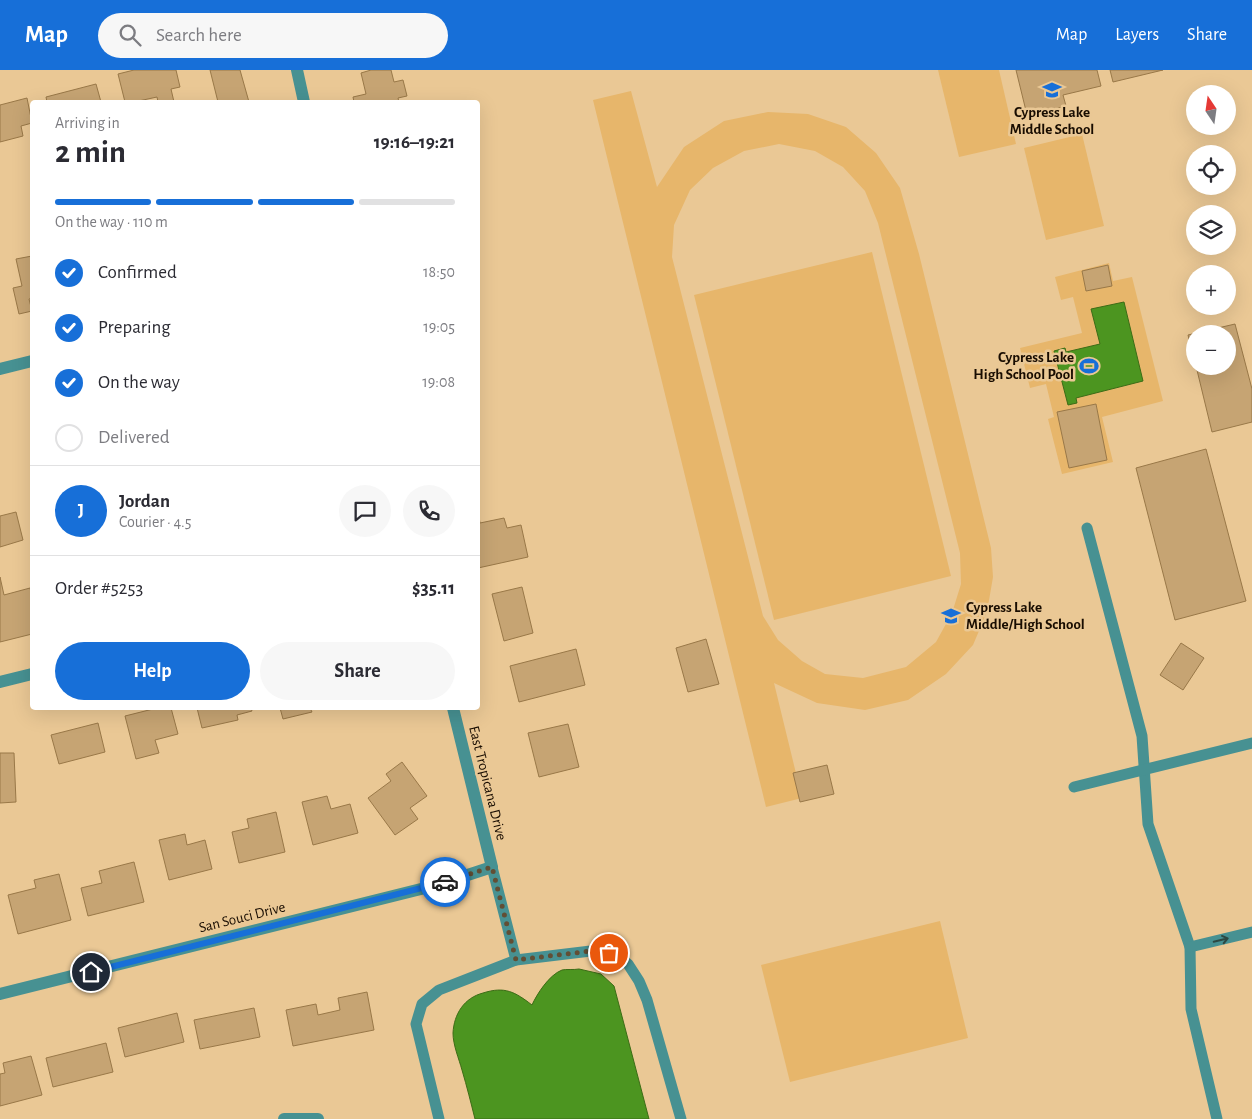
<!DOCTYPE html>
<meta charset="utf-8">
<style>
:root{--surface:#fff;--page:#f7f7f7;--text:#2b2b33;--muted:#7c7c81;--line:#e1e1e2;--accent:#176fd8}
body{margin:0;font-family:"Alegreya Sans",sans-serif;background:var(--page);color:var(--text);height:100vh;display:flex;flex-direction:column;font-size:19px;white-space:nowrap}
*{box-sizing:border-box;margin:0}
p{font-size:16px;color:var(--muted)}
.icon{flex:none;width:28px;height:28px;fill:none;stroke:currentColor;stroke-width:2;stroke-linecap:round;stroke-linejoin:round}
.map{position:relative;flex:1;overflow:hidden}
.panel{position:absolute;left:30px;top:30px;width:450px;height:610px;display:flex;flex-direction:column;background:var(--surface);border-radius:5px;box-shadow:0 5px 20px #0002}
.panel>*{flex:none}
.needle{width:32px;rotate:347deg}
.buttons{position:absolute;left:1186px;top:15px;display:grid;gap:10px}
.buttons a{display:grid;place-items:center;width:50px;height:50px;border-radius:50%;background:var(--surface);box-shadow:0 5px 20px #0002;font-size:25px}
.pin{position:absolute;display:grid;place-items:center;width:42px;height:42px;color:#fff;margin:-21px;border:2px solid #fff;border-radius:50%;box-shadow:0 1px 5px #0007}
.courier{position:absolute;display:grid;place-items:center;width:50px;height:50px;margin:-25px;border:4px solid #176fd8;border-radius:50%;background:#fff;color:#222;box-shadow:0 1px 6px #0007}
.overview em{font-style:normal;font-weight:700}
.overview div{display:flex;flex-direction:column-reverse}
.overview{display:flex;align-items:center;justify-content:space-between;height:85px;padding:0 25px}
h1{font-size:32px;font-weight:700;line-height:38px}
.bar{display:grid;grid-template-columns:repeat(4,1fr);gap:8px 5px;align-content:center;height:60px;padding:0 25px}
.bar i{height:6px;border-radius:4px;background:var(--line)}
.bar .current{background:var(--accent)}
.bar p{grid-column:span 4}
.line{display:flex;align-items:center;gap:12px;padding:0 25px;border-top:1px solid var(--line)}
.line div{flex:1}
.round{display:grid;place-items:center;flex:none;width:52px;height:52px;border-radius:26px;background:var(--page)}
ol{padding:0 25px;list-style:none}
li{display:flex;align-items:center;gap:15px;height:55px}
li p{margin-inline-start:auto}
li .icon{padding:5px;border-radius:50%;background:var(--accent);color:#fff;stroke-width:4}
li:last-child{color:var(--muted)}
li i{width:28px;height:28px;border:2px solid var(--line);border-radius:50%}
.action{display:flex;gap:10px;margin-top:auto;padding:10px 25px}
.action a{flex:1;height:58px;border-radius:30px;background:var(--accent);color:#fff;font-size:20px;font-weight:700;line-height:58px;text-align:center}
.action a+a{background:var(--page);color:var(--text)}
header{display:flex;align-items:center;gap:30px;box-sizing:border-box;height:70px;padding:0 25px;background:var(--accent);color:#fff}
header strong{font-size:24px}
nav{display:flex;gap:28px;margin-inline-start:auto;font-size:18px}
.search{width:350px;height:45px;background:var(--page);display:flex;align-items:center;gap:12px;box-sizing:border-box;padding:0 18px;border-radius:28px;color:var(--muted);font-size:19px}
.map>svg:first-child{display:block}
</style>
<header>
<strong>Map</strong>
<div class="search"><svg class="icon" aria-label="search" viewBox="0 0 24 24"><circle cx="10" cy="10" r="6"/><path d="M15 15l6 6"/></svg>Search here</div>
<nav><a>Map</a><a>Layers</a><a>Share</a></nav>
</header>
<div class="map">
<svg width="1252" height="1049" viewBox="0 0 1252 1049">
<rect width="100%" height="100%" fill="#eac895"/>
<g fill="#e7b66b" fill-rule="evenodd">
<polygon points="938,0 999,0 1016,74 959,87"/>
<path d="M631,21l26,96 27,-40 40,-26 44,-9 40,2 38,13 30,26 24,35 19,66 72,294 2,29 -6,35 -14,33 -27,29 -38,26 -43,10 -48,-7 -43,-20 28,115 -36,9 -173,-707zM779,74l36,7 28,16 22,24 13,32 82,330 1,31 -9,29 -16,29 -30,25 -43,11 -38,-4 -23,-13 -24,-21 -15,-24 -91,-359 2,-32 16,-35 23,-22 31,-17z"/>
<polygon points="1082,64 1104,156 1046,170 1024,78"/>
<polygon points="872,182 951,506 774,550 694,225"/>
<polygon points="1109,193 1113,211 1132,207 1163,331 1102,347 1113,392 1062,404 1048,349 1054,347 1046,314 1030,318 1020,278 1082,263 1073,227 1061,230 1055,207"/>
<polygon points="940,851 968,968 790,1012 761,895"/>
</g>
<g fill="#4c9520" stroke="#3c6c16">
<polygon points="1124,232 1143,311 1076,328 1077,333 1068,335 1054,281 1065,278 1066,282 1100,274 1091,239"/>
<path d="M579,899l22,5 13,12 35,133h-174c-4,-16 -8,-32 -13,-49 -3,-11 -9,-25 -9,-37 1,-19 11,-35 30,-40 22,-7 32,-1 49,12 5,-11 17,-30 30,-35 4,-1 12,0 17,-1z"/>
</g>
<g fill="#c6a473" stroke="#997848">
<polygon points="134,0 176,0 180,17 171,19 174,32 158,32 157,27 134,32 125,32 118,4"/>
<polygon points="210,0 240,0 249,32 218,32"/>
<polygon points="371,0 391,0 394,12 403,10 407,26 398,28 399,32 354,32 353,27 366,24 361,3"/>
<polygon points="1016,0 1097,0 1101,16 1063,25 1066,36 1027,45"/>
<polygon points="1110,0 1163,0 1113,12"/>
<polygon points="96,14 101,32 47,32 46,27"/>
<polygon points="27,28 32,53 21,56 23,66 0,72 0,35"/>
<polygon points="32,186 32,228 29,229 32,241 19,244 13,218 22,216 16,189"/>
<polygon points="1108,195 1112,216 1086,221 1082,201"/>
<polygon points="1235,254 1252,319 1252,352 1212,362 1196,296 1228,296 1228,264 1195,264 1195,293 1188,265"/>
<polygon points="1096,334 1107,390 1069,398 1057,342"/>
<polygon points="1206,379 1246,531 1175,550 1136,398"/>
<polygon points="478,441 480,453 504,448 507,458 521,455 528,487 478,498"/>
<polygon points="16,442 23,470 0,477 0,446"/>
<polygon points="0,507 4,525 30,518 32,527 32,564 0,572"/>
<polygon points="522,517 533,563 504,571 492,524"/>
<polygon points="706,569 719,614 688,622 676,578"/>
<polygon points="1181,573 1204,588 1183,620 1160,605"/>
<polygon points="576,579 585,615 519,632 510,596"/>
<polygon points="157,638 171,638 178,664 155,670 159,683 136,689 125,646"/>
<polygon points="197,638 251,638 252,641 237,645 238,650 202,658"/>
<polygon points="280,638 310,638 312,642 283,649"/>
<polygon points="98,653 105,682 59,694 51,665"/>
<polygon points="568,654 579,697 539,707 528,663"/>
<polygon points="0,683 14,683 16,732 0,733"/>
<polygon points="402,692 427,726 410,738 418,749 395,765 368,728 391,711 386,704"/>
<polygon points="827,695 834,724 800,732 793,703"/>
<polygon points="327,726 331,739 350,734 358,763 313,775 302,732"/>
<polygon points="276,742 285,782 239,793 232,762 249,758 247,749"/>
<polygon points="185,764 187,775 205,770 212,799 169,810 159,770"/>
<polygon points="134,792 144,832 88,846 81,818 102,813 99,801"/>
<polygon points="59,804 71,850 18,864 8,825 36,818 34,810"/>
<polygon points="367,922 374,960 293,976 286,940 316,934 318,945 340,940 338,928"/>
<polygon points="254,938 260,967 200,979 194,950"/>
<polygon points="177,943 184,972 125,987 118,958"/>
<polygon points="106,973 113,1002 53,1017 46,988"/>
<polygon points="31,986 42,1025 0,1036 0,1004 5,1003 3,993"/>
</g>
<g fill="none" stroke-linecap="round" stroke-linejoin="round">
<g stroke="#479192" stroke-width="11">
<polyline points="1087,458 1142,666 1148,754 1190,877 1191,939 1217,1049"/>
<polyline points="1074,717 1252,673"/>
<polyline points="492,797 516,890"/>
<polyline points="1190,877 1252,862"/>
<polyline points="439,1049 416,954 422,934 439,920 516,890 599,880 619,886 628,894 639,911 647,930 681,1049"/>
</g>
<g stroke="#479192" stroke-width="12">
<polyline points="297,0 304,32"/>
<polyline points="0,299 32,291"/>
<polyline points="0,612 32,604"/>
<polyline points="0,924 437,815 492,797 453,638"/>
<polyline points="284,1049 318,1049"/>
</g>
</g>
<defs><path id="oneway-shaft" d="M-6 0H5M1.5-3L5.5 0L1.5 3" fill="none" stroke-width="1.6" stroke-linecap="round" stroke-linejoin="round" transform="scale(1.25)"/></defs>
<use stroke="#2d4842" href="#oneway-shaft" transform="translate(1221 870) rotate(-13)"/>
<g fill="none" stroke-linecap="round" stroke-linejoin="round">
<polyline stroke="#624e34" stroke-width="5" stroke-dasharray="0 9" points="445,812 492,797 516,890 599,880 609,883"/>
<polyline stroke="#176fd8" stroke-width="6" points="91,902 445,812"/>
</g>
<defs>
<g id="school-bare" transform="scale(1.5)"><path d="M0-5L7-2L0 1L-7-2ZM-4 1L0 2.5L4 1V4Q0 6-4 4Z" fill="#176fd8" stroke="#eac895" stroke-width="2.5" paint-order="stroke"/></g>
<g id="stadium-bare" transform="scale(1.5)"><path d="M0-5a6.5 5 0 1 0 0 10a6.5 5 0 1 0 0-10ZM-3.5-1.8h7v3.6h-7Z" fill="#176fd8" stroke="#eac895" stroke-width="2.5" paint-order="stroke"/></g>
</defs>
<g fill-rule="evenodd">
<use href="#school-bare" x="1052" y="20"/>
<use href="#stadium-bare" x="1089" y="296"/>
<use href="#school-bare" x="951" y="546"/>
</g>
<g text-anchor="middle" stroke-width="5" stroke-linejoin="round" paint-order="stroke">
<g font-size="15" font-weight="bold" fill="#180c00" stroke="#eac895">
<text x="1052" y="47">Cypress Lake<tspan x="1052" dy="17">Middle School</tspan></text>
<text x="1074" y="292" text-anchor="end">Cypress Lake<tspan x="1074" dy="17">High School Pool</tspan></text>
<text x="966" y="542" text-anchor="start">Cypress Lake<tspan x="966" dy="17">Middle/High School</tspan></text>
</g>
<g font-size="15" fill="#180c00" stroke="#eac895">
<text transform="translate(488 713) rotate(76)" y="5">East Tropicana Drive</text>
<text transform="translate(242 847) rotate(-14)" y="5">San Souci Drive</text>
</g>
</g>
</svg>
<div class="buttons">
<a><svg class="needle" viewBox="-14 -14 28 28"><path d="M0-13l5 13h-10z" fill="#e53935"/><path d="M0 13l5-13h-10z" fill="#7c7c81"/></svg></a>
<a><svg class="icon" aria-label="locate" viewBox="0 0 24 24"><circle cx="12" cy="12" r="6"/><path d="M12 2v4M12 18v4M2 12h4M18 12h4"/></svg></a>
<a><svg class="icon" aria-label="layers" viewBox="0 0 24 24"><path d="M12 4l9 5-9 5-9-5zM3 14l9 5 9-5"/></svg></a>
<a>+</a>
<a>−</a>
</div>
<div class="pin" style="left:609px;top:883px;background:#ea580c"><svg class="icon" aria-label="bag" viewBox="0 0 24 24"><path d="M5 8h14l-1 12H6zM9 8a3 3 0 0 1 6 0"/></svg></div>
<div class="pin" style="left:91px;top:902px;background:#1f2937"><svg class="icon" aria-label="home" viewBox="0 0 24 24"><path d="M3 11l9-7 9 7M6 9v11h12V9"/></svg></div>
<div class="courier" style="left:445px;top:812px"><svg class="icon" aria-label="car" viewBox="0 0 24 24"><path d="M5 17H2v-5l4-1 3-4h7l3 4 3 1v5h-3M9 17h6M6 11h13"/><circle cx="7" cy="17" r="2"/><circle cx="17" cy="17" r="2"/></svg></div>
<section class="panel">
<div class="overview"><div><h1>2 min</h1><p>Arriving in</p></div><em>19:16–19:21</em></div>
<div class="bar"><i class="current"></i><i class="current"></i><i class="current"></i><i></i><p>On the way · 110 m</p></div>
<ol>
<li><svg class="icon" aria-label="check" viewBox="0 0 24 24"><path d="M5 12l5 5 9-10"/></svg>Confirmed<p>18:50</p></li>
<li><svg class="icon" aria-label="check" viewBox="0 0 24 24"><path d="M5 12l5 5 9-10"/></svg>Preparing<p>19:05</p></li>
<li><svg class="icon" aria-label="check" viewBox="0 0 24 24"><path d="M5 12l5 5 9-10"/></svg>On the way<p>19:08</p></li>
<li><i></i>Delivered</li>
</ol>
<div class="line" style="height:90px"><b class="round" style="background:var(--accent);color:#fff">J</b><div><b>Jordan</b><p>Courier · 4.5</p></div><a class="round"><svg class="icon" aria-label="chat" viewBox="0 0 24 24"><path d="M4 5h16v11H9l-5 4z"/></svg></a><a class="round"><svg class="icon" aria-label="phone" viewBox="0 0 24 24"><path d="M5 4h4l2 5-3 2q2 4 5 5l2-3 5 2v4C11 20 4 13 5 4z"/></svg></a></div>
<div class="line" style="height:65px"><div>Order #5253</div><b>$35.11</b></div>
<div class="action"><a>Help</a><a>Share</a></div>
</section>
</div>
